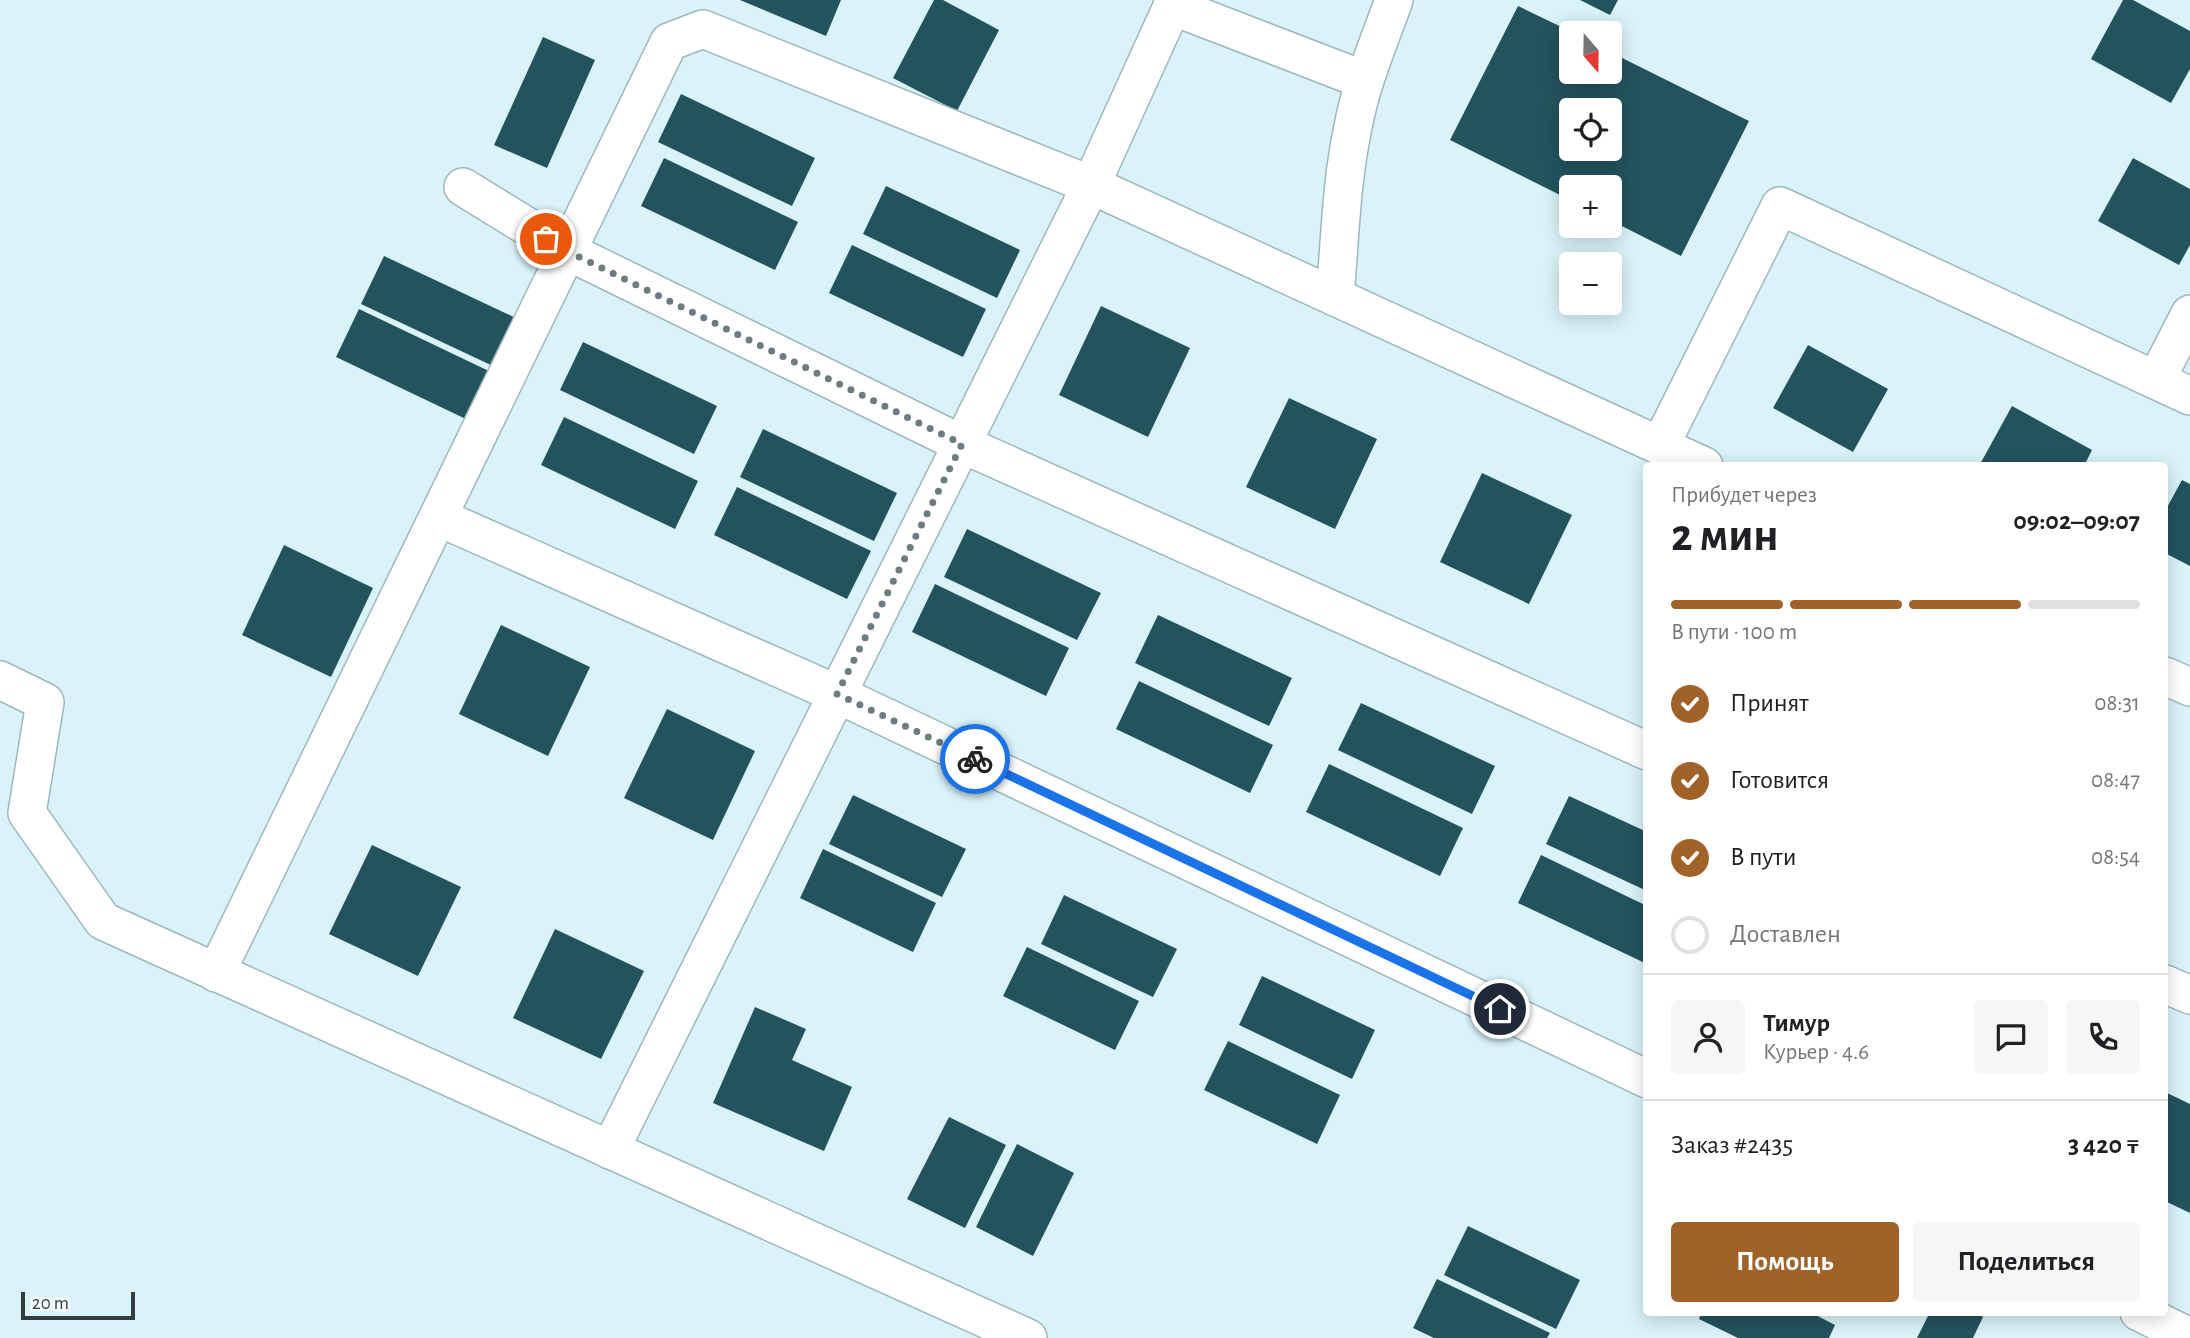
<!DOCTYPE html>
<html lang="ru">
<meta charset="utf-8">
<style>
:root{--surface:#fff;--page:#f6f6f6;--text:#202124;--muted:#757577;--line:#e0e0e0;--accent:#a06228}
body{margin:0;font-family:"Alegreya Sans",sans-serif;background:var(--page);color:var(--text);height:100vh;display:flex;flex-direction:column;font-size:26px;white-space:nowrap}
*{box-sizing:border-box;margin:0}
p{font-size:23px;color:var(--muted)}
.icon{flex:none;width:38px;height:38px;fill:none;stroke:currentColor;stroke-width:2;stroke-linecap:round;stroke-linejoin:round}
.map{position:relative;flex:1;overflow:hidden}
.side{position:absolute;left:1643px;top:462px;width:525px;height:854px;display:flex;flex-direction:column;background:var(--surface);border-radius:7px;box-shadow:0 4px 18px #0003}
.side>*{flex:none}
.needle{width:46px;rotate:160deg}
.tools{position:absolute;left:1559px;top:21px;display:grid;gap:14px}
.tools a{display:grid;place-items:center;width:63px;height:63px;border-radius:7px;background:var(--surface);box-shadow:0 4px 18px #0003;font-size:35px}
.scale{position:absolute;left:21px;bottom:18px;width:114px;box-sizing:border-box;padding-left:7px;border:4px solid #323c3f;border-top:0;font-size:19px;line-height:24px;white-space:nowrap;color:#323c3f;-webkit-text-stroke:5px #f7fcfd;paint-order:stroke}
.pin{position:absolute;display:grid;place-items:center;width:60px;height:60px;color:#fff;margin:-30px;border:4px solid #fff;border-radius:50%;box-shadow:0 2px 7px #0007}
.courier{position:absolute;display:grid;place-items:center;width:70px;height:70px;margin:-35px;border:5px solid #1a73e8;border-radius:50%;background:#fff;color:#222;box-shadow:0 2px 9px #0007}
.head em{font-style:normal;font-weight:700}
.head div{display:flex;flex-direction:column-reverse}
.head{display:flex;align-items:center;justify-content:space-between;height:119px;padding:0 28px}
h1{font-size:46px;font-weight:700;line-height:52px}
.bar{display:grid;grid-template-columns:repeat(4,1fr);gap:10px 7px;align-content:center;height:84px;padding:0 28px}
.bar i{height:9px;border-radius:5px;background:var(--line)}
.bar .active{background:var(--accent)}
.bar p{grid-column:span 4}
.line{display:flex;align-items:center;gap:18px;padding:0 28px;border-top:2px solid var(--line)}
.line div{flex:1}
.round{display:grid;place-items:center;flex:none;width:74px;height:74px;border-radius:7px;background:var(--page)}
ol{padding:0 28px;list-style:none}
li{display:flex;align-items:center;gap:21px;height:77px}
li p{margin-inline-start:auto}
li .icon{padding:7px;border-radius:50%;background:var(--accent);color:#fff;stroke-width:4}
li:last-child{color:var(--muted)}
li i{width:38px;height:38px;border:4px solid var(--line);border-radius:50%}
.cta{display:flex;gap:14px;margin-top:auto;padding:14px 28px}
.cta a{flex:1;height:80px;border-radius:7px;background:var(--accent);color:#fff;font-size:28px;font-weight:700;line-height:80px;text-align:center}
.cta a+a{background:var(--page);color:var(--text)}
.map>svg:first-child{display:block}
</style>
<div class="map">
<svg width="2190" height="1338" viewBox="0 0 2190 1338">
<rect width="100%" height="100%" fill="#d9f3f9"/>
<g fill="#23535d" fill-rule="evenodd">
<polygon points="740,0 841,0 826,36"/>
<polygon points="934,0 943,0 999,30 957,111 893,78"/>
<polygon points="1580,0 1618,0 1610,15"/>
<polygon points="2123,0 2133,0 2190,31 2190,69 2171,103 2091,59"/>
<path d="M1518,6l54,26v40h38v-20l139,69 -68,135 -71,-36v-33h-38v14l-122,-61zM1572,110h38v39h-38z"/>
<polygon points="543,37 595,60 547,168 494,145"/>
<polygon points="681,94 815,158 792,206 658,142"/>
<polygon points="664,158 798,222 775,270 641,206"/>
<polygon points="2133,158 2190,189 2190,245 2179,265 2098,221"/>
<polygon points="886,186 1020,250 997,298 863,234"/>
<polygon points="852,245 986,309 963,357 829,293"/>
<polygon points="384,256 518,319 495,367 361,304"/>
<polygon points="1101,306 1190,348 1148,437 1059,395"/>
<polygon points="359,309 493,373 470,421 336,357"/>
<polygon points="583,342 717,406 694,454 560,390"/>
<polygon points="1808,345 1888,389 1853,452 1773,408"/>
<polygon points="1289,398 1377,439 1335,529 1246,487"/>
<polygon points="2012,406 2092,450 2084,466 1979,466"/>
<polygon points="564,417 698,481 675,529 541,465"/>
<polygon points="763,429 897,493 874,541 740,477"/>
<polygon points="1482,473 1572,515 1529,604 1440,562"/>
<polygon points="2182,480 2190,484 2190,566 2165,553 2165,511"/>
<polygon points="737,487 871,551 847,599 714,535"/>
<polygon points="967,529 1101,593 1077,640 944,577"/>
<polygon points="284,545 373,588 331,677 242,635"/>
<polygon points="935,584 1069,648 1046,696 912,632"/>
<polygon points="1158,615 1292,678 1269,726 1135,663"/>
<polygon points="501,625 590,667 548,756 459,714"/>
<polygon points="1139,681 1273,745 1250,793 1116,729"/>
<polygon points="1361,703 1495,766 1472,814 1338,750"/>
<polygon points="667,709 755,751 713,840 624,798"/>
<polygon points="1329,764 1463,828 1440,876 1306,812"/>
<polygon points="853,795 966,849 942,897 829,844"/>
<polygon points="1569,796 1647,832 1647,891 1546,844"/>
<polygon points="372,845 461,887 418,976 329,934"/>
<polygon points="823,849 936,903 913,952 800,898"/>
<polygon points="1541,855 1647,906 1647,964 1518,903"/>
<polygon points="1064,895 1177,949 1153,997 1041,944"/>
<polygon points="555,929 644,971 601,1059 513,1018"/>
<polygon points="1027,947 1139,1001 1115,1050 1003,996"/>
<polygon points="1262,976 1375,1030 1352,1079 1239,1025"/>
<polygon points="755,1007 806,1029 792,1060 852,1087 824,1151 713,1103"/>
<polygon points="1228,1041 1340,1095 1317,1144 1204,1090"/>
<polygon points="2165,1092 2190,1104 2190,1213 2165,1201"/>
<polygon points="949,1117 1006,1145 965,1228 907,1199"/>
<polygon points="1017,1144 1074,1173 1033,1256 976,1227"/>
<polygon points="1468,1226 1580,1280 1556,1329 1444,1275"/>
<polygon points="1437,1279 1550,1333 1547,1338 1434,1338 1413,1328"/>
<polygon points="1702,1312 1810,1312 1835,1325 1829,1338 1738,1338 1699,1319"/>
<polygon points="1930,1312 1974,1312 1983,1317 1973,1338 1917,1338"/>
</g>
<g fill="none" stroke-linecap="round" stroke-linejoin="round">
<g stroke="#9eb7bd" stroke-width="40">
<g id="minor">
<polyline points="1172,6 1364,80"/>
<polyline points="463,187 567,251 962,444 1647,751"/>
<path d="M1335,297c5,-57 6,-114 18,-170 8,-44 26,-85 41,-127"/>
<polyline points="2156,380 2190,314"/>
<polyline points="1660,446 1780,206 2190,396"/>
<polyline points="438,517 837,694 1647,1079"/>
<polyline points="2165,676 2190,687"/>
<polyline points="0,680 45,702 27,813 103,921 1028,1338"/>
<polyline points="216,973 669,42 703,29 1091,185 1704,466"/>
<polyline points="2165,984 2190,995"/>
<polyline points="610,1150 1091,185 1175,0"/>
<polyline points="2139,1312 2190,1337"/>
</g>
</g>
<use href="#minor" stroke="#fff" stroke-width="37"/>
</g>
<g fill="none" stroke-linecap="round" stroke-linejoin="round">
<polyline stroke="#6c7c80" stroke-width="7" stroke-dasharray="0 12.6" points="546,239 567,251 962,444 837,694 975,759"/>
<polyline stroke="#1a73e8" stroke-width="9" points="975,759 1500,1009"/>
</g>
</svg>
<div class="tools">
<a><svg class="needle" viewBox="-14 -14 28 28"><path d="M0-13l5 13h-10z" fill="#e53935"/><path d="M0 13l5-13h-10z" fill="#757577"/></svg></a>
<a><svg class="icon" aria-label="locate" viewBox="0 0 24 24"><circle cx="12" cy="12" r="6"/><path d="M12 2v4M12 18v4M2 12h4M18 12h4"/></svg></a>
<a>+</a>
<a>−</a>
</div>
<div class="scale">20 m</div>
<div class="pin" style="left:546px;top:239px;background:#ea580c"><svg class="icon" aria-label="bag" viewBox="0 0 24 24"><path d="M5 8h14l-1 12H6zM9 8a3 3 0 0 1 6 0"/></svg></div>
<div class="pin" style="left:1500px;top:1009px;background:#1f2937"><svg class="icon" aria-label="home" viewBox="0 0 24 24"><path d="M3 11l9-7 9 7M6 9v11h12V9"/></svg></div>
<div class="courier" style="left:975px;top:759px"><svg class="icon" aria-label="bike" viewBox="0 0 24 24"><circle cx="6" cy="16" r="4"/><circle cx="18" cy="16" r="4"/><path d="M6 16l4-8h5l3 8M10 8l3 8H6M13 5h3"/></svg></div>
<section class="side">
<div class="head"><div><h1>2 мин</h1><p>Прибудет через</p></div><em>09:02–09:07</em></div>
<div class="bar"><i class="active"></i><i class="active"></i><i class="active"></i><i></i><p>В пути · 100 m</p></div>
<ol>
<li><svg class="icon" aria-label="check" viewBox="0 0 24 24"><path d="M5 12l5 5 9-10"/></svg>Принят<p>08:31</p></li>
<li><svg class="icon" aria-label="check" viewBox="0 0 24 24"><path d="M5 12l5 5 9-10"/></svg>Готовится<p>08:47</p></li>
<li><svg class="icon" aria-label="check" viewBox="0 0 24 24"><path d="M5 12l5 5 9-10"/></svg>В пути<p>08:54</p></li>
<li><i></i>Доставлен</li>
</ol>
<div class="line" style="height:126px"><a class="round"><svg class="icon" aria-label="person" viewBox="0 0 24 24"><circle cx="12" cy="8" r="4"/><path d="M4 21q1-7 8-7t8 7"/></svg></a><div><b>Тимур</b><p>Курьер · 4.6</p></div><a class="round"><svg class="icon" aria-label="chat" viewBox="0 0 24 24"><path d="M4 5h16v11H9l-5 4z"/></svg></a><a class="round"><svg class="icon" aria-label="phone" viewBox="0 0 24 24"><path d="M5 4h4l2 5-3 2q2 4 5 5l2-3 5 2v4C11 20 4 13 5 4z"/></svg></a></div>
<div class="line" style="height:91px"><div>Заказ #2435</div><b>3 420 ₸</b></div>
<div class="cta"><a>Помощь</a><a>Поделиться</a></div>
</section>
</div>
